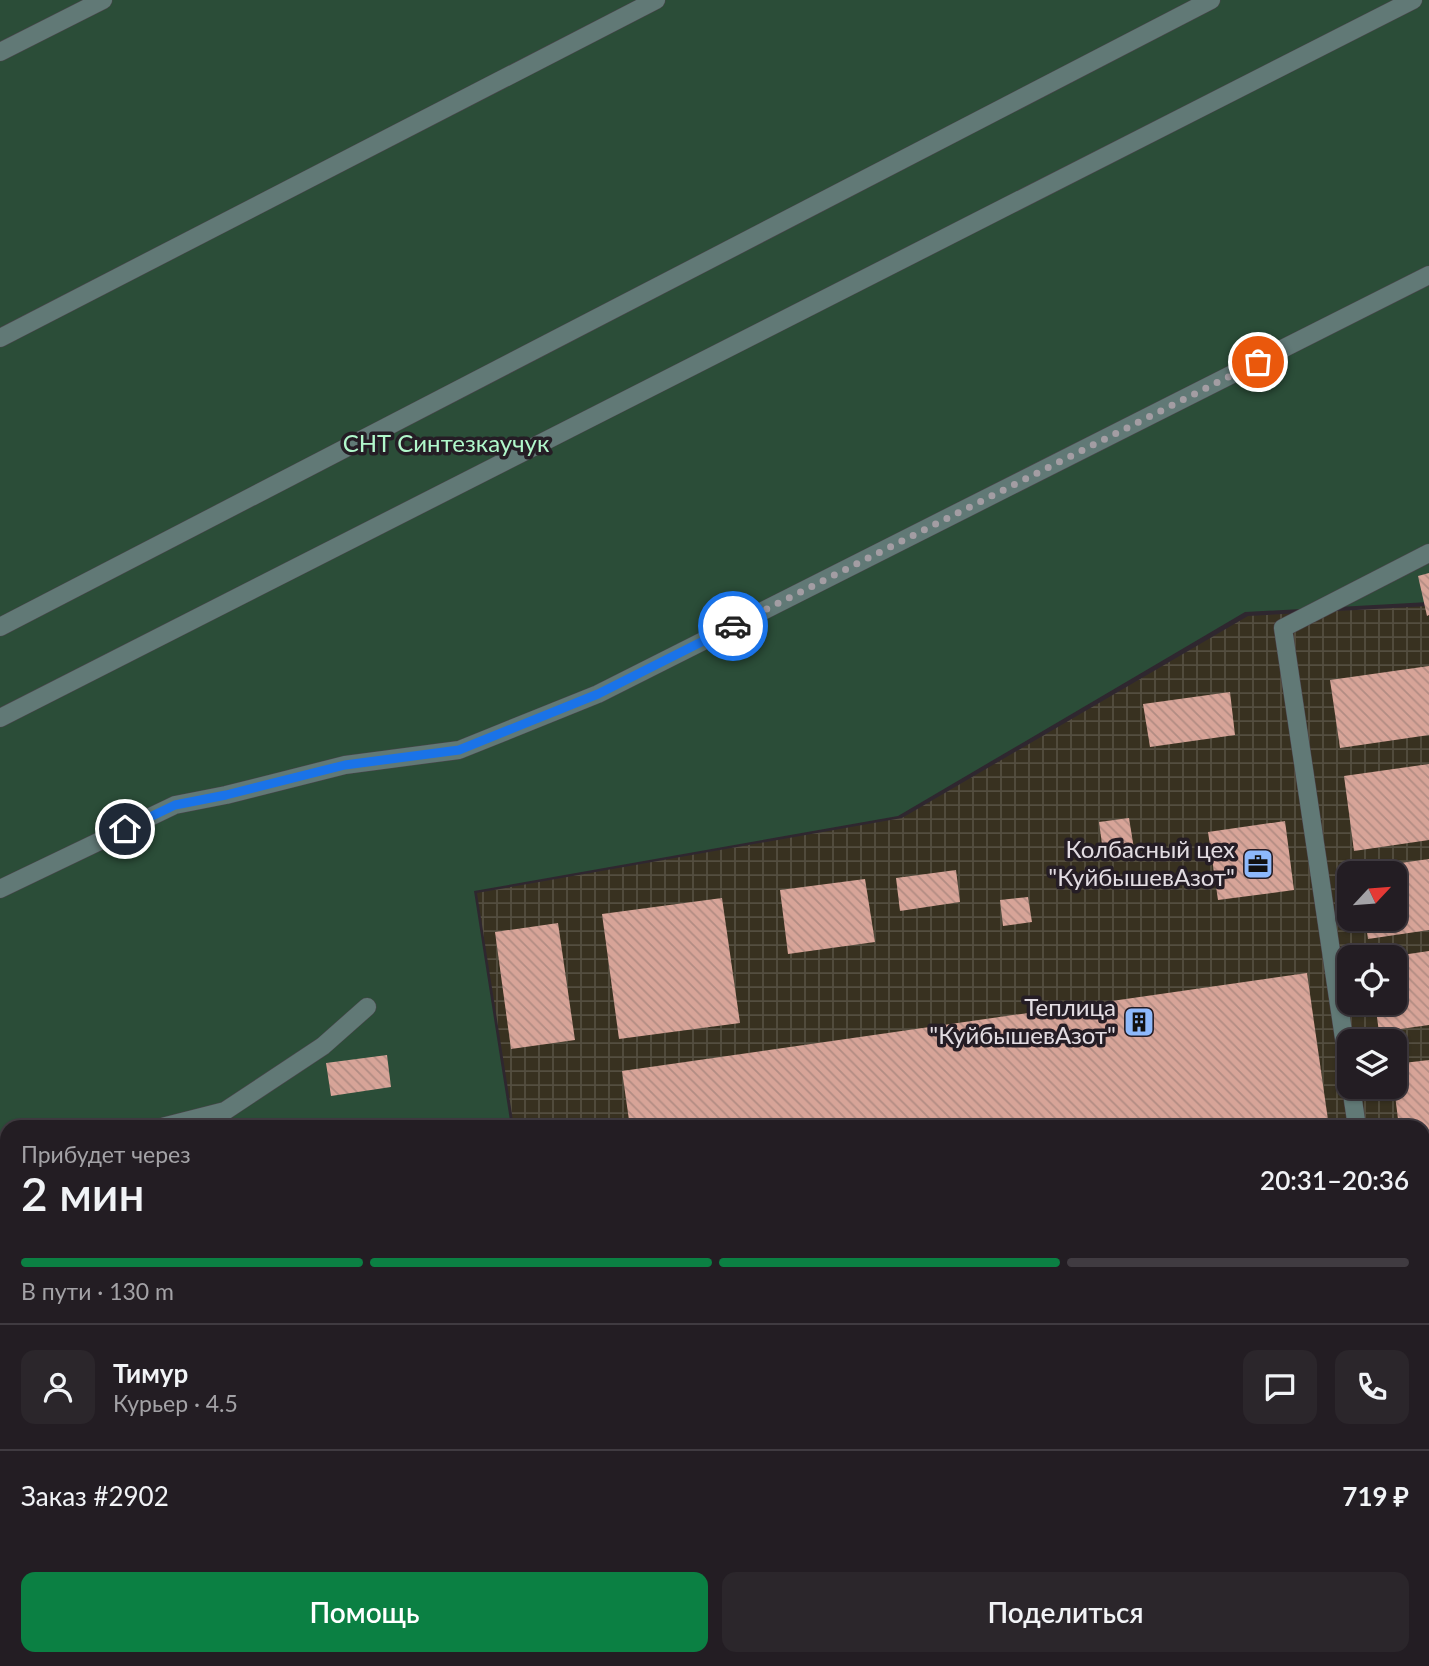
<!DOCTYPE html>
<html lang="ru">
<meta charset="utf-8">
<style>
:root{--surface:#231d23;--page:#2b262b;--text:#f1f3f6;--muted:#a3a2a6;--line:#403b41;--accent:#0b8043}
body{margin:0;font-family:Lato,sans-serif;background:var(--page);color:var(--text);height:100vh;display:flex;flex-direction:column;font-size:26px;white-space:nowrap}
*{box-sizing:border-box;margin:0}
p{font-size:23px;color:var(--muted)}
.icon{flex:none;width:38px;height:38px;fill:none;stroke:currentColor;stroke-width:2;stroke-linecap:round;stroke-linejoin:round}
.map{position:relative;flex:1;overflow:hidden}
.drawer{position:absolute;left:0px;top:1120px;width:1430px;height:546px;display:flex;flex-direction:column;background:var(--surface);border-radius:21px 21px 0 0;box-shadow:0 2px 5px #0004,0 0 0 2px var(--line)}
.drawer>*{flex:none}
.needle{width:46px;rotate:64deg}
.fabs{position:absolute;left:1337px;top:861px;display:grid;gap:14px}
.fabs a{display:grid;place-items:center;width:70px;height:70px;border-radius:14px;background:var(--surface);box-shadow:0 2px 5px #0004,0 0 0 2px var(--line);font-size:35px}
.pin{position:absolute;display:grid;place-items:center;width:60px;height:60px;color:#fff;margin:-30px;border:4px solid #fff;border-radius:50%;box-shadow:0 2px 7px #0007}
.courier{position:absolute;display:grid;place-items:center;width:70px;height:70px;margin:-35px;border:5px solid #1a73e8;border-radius:50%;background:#fff;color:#222;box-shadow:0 2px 9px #0007}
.headline em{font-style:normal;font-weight:600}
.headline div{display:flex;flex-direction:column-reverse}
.headline{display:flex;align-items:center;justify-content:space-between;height:119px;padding:0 21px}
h1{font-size:46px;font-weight:600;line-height:52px}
.bar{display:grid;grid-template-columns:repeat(4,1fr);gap:10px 7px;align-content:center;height:84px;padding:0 21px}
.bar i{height:9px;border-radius:5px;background:var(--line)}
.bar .current{background:var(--accent)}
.bar p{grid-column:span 4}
.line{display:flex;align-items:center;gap:18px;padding:0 21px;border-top:2px solid var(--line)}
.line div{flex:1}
.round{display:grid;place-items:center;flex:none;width:74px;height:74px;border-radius:14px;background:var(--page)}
.cta{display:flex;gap:14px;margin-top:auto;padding:14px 21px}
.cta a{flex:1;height:80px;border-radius:14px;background:var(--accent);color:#fff;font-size:28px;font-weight:600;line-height:80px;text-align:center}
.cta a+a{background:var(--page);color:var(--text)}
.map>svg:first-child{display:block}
</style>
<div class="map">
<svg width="1429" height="1666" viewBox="0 0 1429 1666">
<defs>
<pattern id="industrial-grid" width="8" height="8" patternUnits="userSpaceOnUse" patternTransform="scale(1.75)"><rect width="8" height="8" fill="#383120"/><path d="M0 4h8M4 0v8" fill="none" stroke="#544e40"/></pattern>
<pattern id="building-back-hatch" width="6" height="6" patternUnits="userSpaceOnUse" patternTransform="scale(1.75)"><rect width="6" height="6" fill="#d7a498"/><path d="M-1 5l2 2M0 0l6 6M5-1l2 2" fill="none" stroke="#b28c83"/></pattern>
</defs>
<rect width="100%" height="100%" fill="#2f272f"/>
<path fill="url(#industrial-grid)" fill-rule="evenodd" d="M1429,606v1060h-831l-1,-7h826v-532h-909l-37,-234 425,-75 346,-202zM1349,873h46v46h-46zM1349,957h46v46h-46zM1349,1041h46v46h-46z"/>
<polygon fill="#2b4d38" points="0,0 1429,0 1429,602 1245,612 898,816 474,891 511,1127 7,1127 7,1659 926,1659 927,1666 0,1666"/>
<g fill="url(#building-back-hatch)">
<polygon points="1429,573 1429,615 1427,616 1418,576"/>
<polygon points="1429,666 1429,735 1340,748 1330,680"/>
<polygon points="1230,692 1235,735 1150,747 1143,704"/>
<polygon points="1429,764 1429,840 1354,851 1344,776"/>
<polygon points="1129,818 1135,855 1104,859 1099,822"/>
<polygon points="1285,821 1294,890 1218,900 1208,832"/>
<polygon points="1429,859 1429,930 1368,939 1365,919 1395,919 1395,873 1359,873 1358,869"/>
<polygon points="956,870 960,902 900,911 896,878"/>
<polygon points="865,879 875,942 788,954 780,890"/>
<polygon points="1028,897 1032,922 1003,926 1000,900"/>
<polygon points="722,898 740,1023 619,1039 602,914"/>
<polygon points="558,923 575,1040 511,1049 495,932"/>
<polygon points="1429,951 1429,1025 1379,1032 1375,1003 1395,1003 1395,956"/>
<polygon points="1307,973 1329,1127 630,1127 622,1071"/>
<polygon points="387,1055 391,1087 331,1096 326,1063"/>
<polygon points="1429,1060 1429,1154 1423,1155 1423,1127 1399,1127 1394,1087 1395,1064"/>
<polygon points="1429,1246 1429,1346 1425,1347 1423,1247"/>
</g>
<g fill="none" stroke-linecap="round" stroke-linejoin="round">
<g stroke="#4c444c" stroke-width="19">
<g id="minor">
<polyline points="0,52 103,0"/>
<polyline points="0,338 656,0"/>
<polyline points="0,627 1211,0"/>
<polyline points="0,718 1413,0"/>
<polyline points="0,889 175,805 226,795 345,765 459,750 598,694 1429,275"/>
<polyline points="1349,1072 1283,628 1429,553"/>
<polyline points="1351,1087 1357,1127"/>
<polyline points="162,1127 225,1111 323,1046 367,1007"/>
<polyline points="0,1149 7,1149"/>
<polyline points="1423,1563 1429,1605"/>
<polyline points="0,1621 7,1619"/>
</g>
</g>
<use href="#minor" stroke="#617976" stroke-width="18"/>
</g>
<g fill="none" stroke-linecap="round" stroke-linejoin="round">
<polyline stroke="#a39da3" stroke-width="7" stroke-dasharray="0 12.6" points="733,626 1258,362"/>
<polyline stroke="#1a73e8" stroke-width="9" points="125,829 175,805 226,795 345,765 459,750 598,694 733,626"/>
</g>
<defs>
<g id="office-square" transform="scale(1.575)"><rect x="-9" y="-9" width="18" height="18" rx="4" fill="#8db9fc" stroke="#251d25"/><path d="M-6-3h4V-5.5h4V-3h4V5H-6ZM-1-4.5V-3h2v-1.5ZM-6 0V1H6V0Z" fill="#111"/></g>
<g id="building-square" transform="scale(1.575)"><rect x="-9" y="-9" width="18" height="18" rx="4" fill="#8db9fc" stroke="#251d25"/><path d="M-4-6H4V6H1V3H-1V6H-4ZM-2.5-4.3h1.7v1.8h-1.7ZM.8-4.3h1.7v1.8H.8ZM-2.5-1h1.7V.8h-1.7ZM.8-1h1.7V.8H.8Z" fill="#111"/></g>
</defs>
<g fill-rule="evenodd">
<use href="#office-square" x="1258" y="864"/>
<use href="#building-square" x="1139" y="1022"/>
</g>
<g text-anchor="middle" stroke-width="7" stroke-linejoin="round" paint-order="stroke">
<g font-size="24" fill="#b1f8cb" stroke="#251d25">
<text x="446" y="452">СНТ Синтезкаучук</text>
</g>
<g font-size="24" fill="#e2dce2" stroke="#251d25" text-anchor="end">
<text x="1235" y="858">Колбасный цех<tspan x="1235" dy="28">"КуйбышевАзот"</tspan></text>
<text x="1116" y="1016">Теплица<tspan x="1116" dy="28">"КуйбышевАзот"</tspan></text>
</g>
</g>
</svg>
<div class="fabs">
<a><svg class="needle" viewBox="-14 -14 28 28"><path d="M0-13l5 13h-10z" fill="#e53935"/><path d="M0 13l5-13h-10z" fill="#a3a2a6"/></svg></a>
<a><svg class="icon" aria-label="locate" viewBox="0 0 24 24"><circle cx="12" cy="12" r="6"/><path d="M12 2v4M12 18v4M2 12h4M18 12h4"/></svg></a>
<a><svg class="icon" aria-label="layers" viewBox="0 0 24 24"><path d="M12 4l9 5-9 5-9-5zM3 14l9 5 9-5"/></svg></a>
</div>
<div class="pin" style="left:1258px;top:362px;background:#ea580c"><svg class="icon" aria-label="bag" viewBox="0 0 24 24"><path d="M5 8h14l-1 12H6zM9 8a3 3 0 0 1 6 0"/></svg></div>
<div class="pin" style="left:125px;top:829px;background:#1f2937"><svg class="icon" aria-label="home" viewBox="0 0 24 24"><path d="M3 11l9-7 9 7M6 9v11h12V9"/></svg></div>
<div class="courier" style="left:733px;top:626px"><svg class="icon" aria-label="car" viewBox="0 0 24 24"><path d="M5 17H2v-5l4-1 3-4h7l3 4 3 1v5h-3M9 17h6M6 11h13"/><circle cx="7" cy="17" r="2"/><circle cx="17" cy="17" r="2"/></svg></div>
<section class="drawer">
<div class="headline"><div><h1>2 мин</h1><p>Прибудет через</p></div><em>20:31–20:36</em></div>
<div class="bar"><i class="current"></i><i class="current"></i><i class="current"></i><i></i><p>В пути · 130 m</p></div>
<div class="line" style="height:126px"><a class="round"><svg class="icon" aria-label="person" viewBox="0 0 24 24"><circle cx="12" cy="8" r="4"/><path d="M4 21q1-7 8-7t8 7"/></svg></a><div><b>Тимур</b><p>Курьер · 4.5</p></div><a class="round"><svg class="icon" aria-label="chat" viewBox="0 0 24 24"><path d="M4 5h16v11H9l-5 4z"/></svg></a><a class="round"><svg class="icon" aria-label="phone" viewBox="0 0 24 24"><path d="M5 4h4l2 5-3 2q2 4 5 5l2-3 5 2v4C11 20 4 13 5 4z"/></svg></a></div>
<div class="line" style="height:91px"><div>Заказ #2902</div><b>719 ₽</b></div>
<div class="cta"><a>Помощь</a><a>Поделиться</a></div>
</section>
</div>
